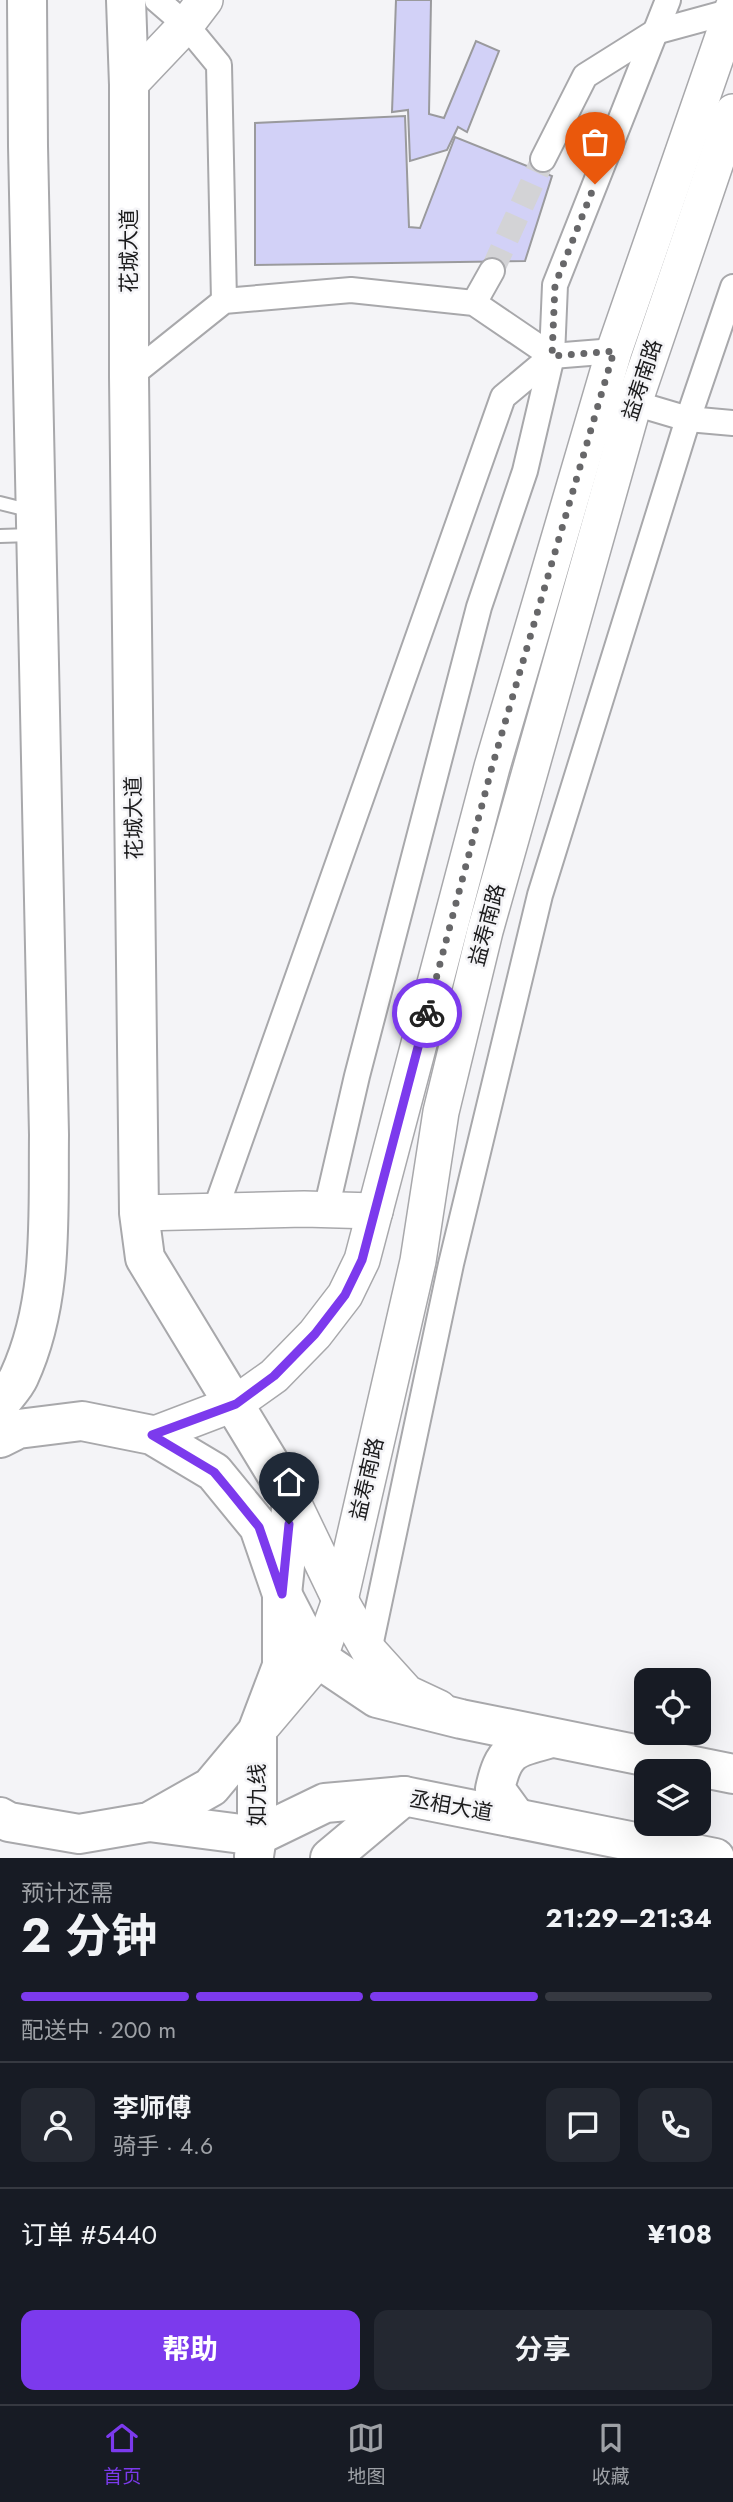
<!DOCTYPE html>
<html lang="zh">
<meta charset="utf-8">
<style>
:root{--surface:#171b24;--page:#242831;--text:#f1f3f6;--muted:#9ea1a6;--line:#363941;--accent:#7c3aed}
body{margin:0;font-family:Jost,"Noto Sans SC",sans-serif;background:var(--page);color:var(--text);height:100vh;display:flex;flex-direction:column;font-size:26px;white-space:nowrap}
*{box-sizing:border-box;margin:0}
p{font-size:23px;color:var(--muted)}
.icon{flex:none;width:38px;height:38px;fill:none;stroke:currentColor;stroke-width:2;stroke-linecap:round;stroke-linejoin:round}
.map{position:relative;height:1858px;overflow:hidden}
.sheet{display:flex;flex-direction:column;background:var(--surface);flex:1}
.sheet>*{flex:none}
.fabs{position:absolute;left:634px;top:1668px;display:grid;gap:14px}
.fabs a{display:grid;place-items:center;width:77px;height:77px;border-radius:14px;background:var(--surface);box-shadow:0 7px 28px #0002;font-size:35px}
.pin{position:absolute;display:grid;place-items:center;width:60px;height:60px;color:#fff;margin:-72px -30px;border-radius:50% 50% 50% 0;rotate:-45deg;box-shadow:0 0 7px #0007}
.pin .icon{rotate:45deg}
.courier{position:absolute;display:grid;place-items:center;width:70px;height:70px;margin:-35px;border:5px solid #7c3aed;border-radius:50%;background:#fff;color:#222;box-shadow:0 2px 9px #0007}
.head em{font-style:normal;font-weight:700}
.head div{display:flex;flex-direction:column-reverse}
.head{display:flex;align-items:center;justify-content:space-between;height:119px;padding:0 21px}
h1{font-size:46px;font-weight:700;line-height:52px}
.bar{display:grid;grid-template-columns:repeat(4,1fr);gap:10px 7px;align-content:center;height:84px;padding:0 21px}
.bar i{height:9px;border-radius:5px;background:var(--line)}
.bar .current{background:var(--accent)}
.bar p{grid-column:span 4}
.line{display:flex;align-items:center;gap:18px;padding:0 21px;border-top:2px solid var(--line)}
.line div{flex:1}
.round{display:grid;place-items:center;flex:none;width:74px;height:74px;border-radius:14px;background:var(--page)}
.cta{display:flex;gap:14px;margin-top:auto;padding:14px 21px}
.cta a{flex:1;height:80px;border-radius:14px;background:var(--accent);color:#fff;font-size:28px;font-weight:700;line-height:80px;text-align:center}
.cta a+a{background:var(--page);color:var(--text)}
.tabs{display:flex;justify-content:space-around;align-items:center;height:98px;border-top:2px solid var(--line);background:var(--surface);font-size:19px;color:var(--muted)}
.tabs a{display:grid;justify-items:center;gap:4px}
.tabs .current{color:var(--accent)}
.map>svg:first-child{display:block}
</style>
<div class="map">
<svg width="733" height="1858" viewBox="0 0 733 1858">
<rect width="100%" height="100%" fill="#f4f4f7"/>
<g fill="#d2d1f7" stroke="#9a9a9d" stroke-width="2">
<polygon points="396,0 431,0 429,114 444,118 476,41 499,51 467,132 458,127 447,150 410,161 408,110 392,112"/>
<polygon points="405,116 409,227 420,228 455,137 552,176 525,261 255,265 255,123"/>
</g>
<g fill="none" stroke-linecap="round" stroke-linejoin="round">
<polyline stroke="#d3d3d6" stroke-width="24" stroke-dasharray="24 12" stroke-linecap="butt" points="492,271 543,159"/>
<g stroke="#a8a8ab" stroke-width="16">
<g id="service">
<polyline points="0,503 32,511"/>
<polyline points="0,536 31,535"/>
</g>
</g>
<g stroke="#a8a8ab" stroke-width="28">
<g id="minor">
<polyline points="157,0 186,25 219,65 224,301"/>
<polyline points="543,159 585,76 655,32 732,11"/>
<polyline points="474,303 492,271"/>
<polyline points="129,377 224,301 351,290 474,303 552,356"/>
<polyline points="634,403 688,419 733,423"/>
<polyline points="326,1210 357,1076 479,607 525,471 552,356 555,285 668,0"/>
<polyline points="215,1211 503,397 552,356 614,351"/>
<polyline points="369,1651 451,1264 540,895 688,419 733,287"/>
</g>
</g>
<g stroke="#a8a8ab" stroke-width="38">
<g id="secondary">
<polyline points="129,85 186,25 205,0"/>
<polyline points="139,1213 304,1209 375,1211"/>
<polyline points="152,1435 236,1403 274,1376 315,1334 345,1295 362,1260 492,767 614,351 733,8"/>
<polyline points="292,1500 340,1600 369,1651 407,1693 439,1708"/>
<polyline points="264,1724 319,1659 340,1600 418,1261 441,1112 485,931 634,403 733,112"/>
</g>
</g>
<g stroke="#a8a8ab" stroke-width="42">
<g id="primary">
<polyline points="126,0 129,85 129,377 139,1213 145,1258 292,1500 282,1594"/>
<path d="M0,1403c6,-8 15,-17 19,-26 35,-76 29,-160 30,-242l-21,-989 -1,-146"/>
<polyline points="0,1438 18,1429 82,1421 152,1435 214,1472 259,1527 282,1594 282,1666 257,1732 211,1787 149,1822 79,1834 9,1822 0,1817"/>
<polyline points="283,1596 300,1629 319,1659 377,1698 461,1719 733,1774"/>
<path d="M516,1818l-21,-29c9,-41 19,-41 57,-51"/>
<polyline points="149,1822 257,1836 325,1803 404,1796 715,1858"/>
<polyline points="254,1856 257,1836 257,1732"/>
<polyline points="330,1858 404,1796"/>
</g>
</g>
<use href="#service" stroke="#fff" stroke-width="12"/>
<use href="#minor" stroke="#fff" stroke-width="24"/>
<use href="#secondary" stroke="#fff" stroke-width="35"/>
<use href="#primary" stroke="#fff" stroke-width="38"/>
</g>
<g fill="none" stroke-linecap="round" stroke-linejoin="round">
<polyline stroke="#676769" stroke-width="7" stroke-dasharray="0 12.6" points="427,1013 492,767 614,351 552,356 555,285 595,184"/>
<polyline stroke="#7c3aed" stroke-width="9" points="289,1524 282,1594 259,1527 229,1490 214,1472 152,1435 236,1404 274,1376 315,1334 345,1295 362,1260 427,1013"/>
</g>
<g text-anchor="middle" stroke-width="5" stroke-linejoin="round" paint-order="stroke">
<g font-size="21" fill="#1b1b1c" stroke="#f4f4f7">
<text transform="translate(129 251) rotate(-90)" y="7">花城大道</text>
<text transform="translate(642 380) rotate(-72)" y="7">益寿南路</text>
<text transform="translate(134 818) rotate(-91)" y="7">花城大道</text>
<text transform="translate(487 925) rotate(-75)" y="7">益寿南路</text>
<text transform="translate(367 1479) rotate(-77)" y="7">益寿南路</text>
<text transform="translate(257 1795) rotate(-90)" y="7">如九线</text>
<text transform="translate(451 1806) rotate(10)" y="7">丞相大道</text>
</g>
</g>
</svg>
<div class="fabs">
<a><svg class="icon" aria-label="locate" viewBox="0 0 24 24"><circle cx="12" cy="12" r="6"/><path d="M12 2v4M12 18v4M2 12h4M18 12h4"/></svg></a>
<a><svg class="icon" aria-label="layers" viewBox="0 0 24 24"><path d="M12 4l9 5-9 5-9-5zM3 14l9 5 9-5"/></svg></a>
</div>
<div class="pin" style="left:595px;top:184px;background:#ea580c"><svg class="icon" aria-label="bag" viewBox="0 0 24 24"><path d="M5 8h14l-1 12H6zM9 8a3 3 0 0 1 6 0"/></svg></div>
<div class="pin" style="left:289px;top:1524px;background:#1f2937"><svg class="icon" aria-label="home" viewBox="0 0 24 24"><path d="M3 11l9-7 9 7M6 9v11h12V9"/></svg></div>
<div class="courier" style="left:427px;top:1013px"><svg class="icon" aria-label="bike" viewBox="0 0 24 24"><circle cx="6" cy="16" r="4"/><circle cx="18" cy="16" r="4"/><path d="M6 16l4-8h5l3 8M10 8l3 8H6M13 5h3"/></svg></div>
</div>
<section class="sheet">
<div class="head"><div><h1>2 分钟</h1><p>预计还需</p></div><em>21:29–21:34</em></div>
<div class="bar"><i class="current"></i><i class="current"></i><i class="current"></i><i></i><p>配送中 · 200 m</p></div>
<div class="line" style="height:126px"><a class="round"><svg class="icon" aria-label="person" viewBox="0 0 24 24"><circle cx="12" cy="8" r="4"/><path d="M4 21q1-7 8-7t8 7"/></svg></a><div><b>李师傅</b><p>骑手 · 4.6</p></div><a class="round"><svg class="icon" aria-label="chat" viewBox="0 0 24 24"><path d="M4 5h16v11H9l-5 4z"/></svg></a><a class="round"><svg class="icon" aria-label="phone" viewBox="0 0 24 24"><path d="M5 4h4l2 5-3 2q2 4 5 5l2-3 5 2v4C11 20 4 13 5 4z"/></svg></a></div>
<div class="line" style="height:91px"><div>订单 #5440</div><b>¥108</b></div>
<div class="cta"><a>帮助</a><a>分享</a></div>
</section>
<nav class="tabs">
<a class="current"><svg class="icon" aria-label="home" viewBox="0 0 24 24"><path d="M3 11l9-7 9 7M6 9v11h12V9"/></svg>首页</a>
<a><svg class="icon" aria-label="map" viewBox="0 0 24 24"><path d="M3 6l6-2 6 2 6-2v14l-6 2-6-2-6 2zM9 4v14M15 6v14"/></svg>地图</a>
<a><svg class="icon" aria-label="saved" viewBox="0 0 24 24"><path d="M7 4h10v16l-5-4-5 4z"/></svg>收藏</a>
</nav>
